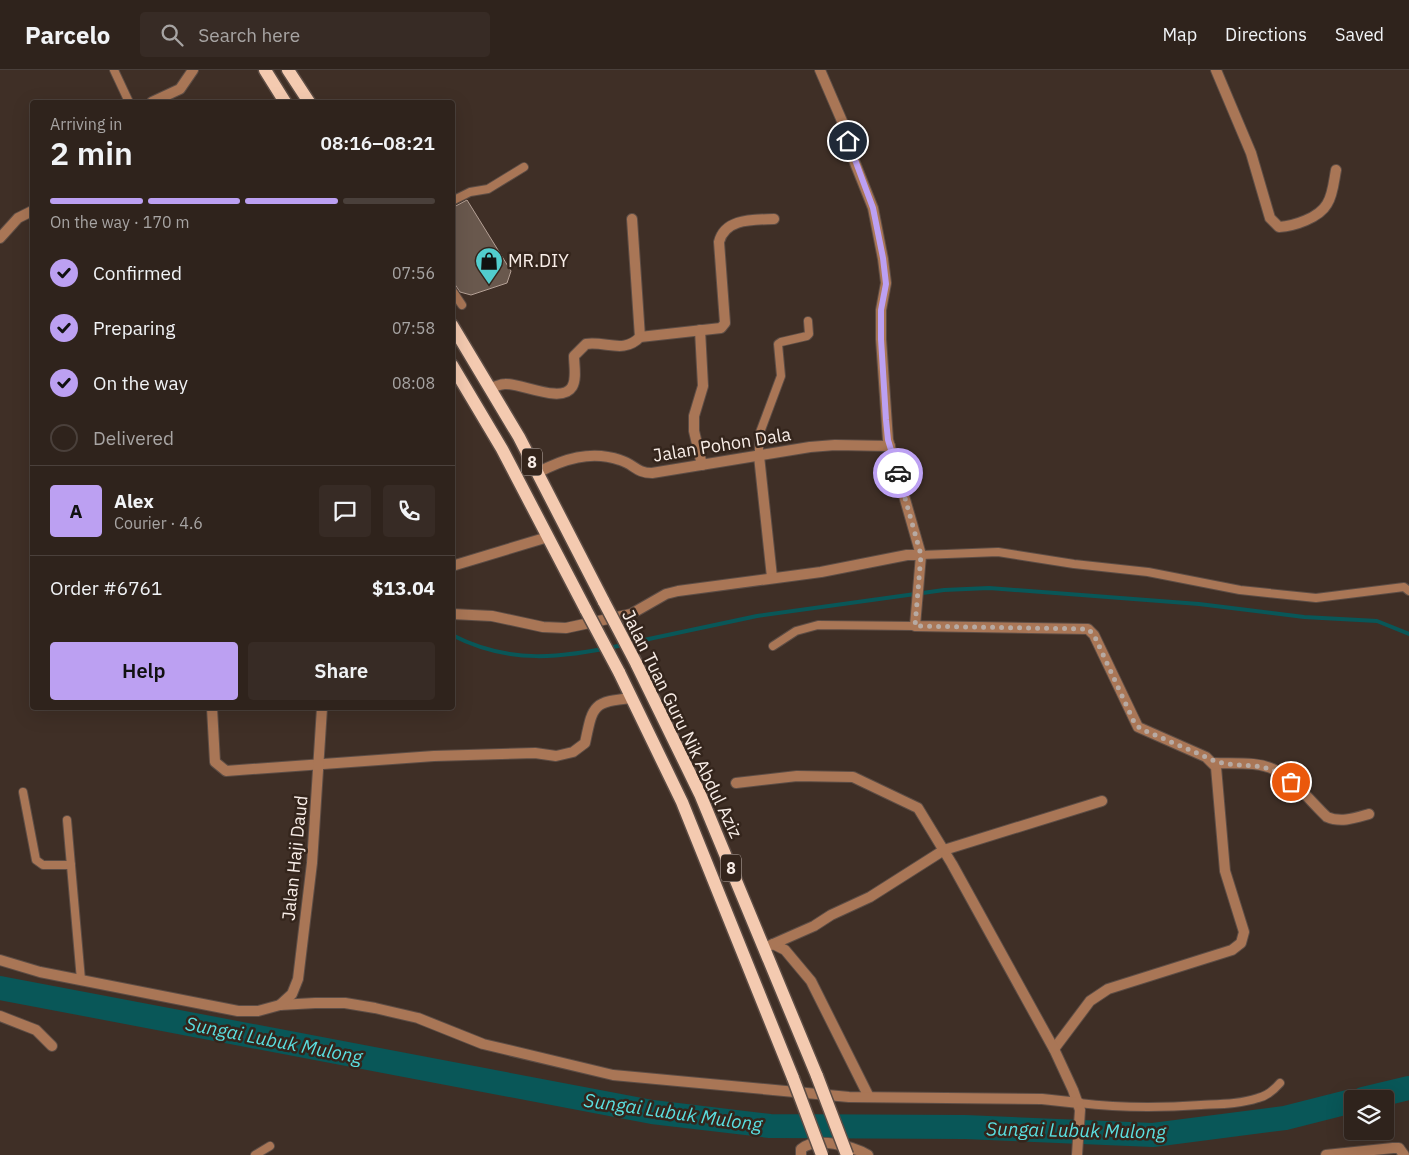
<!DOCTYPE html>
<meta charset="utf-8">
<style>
:root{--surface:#2f231c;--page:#372b25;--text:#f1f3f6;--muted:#a7a4a3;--line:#4a403b;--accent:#bca0f2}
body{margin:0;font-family:"IBM Plex Sans",sans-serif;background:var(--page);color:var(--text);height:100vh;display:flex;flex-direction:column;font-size:19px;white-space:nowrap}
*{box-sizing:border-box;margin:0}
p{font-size:16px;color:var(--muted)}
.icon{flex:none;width:28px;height:28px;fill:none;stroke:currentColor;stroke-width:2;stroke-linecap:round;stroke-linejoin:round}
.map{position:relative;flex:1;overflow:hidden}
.side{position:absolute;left:30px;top:30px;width:425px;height:610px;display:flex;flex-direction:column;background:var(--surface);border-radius:5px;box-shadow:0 5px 20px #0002,0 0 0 1px var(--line)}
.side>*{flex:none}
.buttons{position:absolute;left:1344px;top:1020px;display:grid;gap:10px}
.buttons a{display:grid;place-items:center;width:50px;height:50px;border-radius:5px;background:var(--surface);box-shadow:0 5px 20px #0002,0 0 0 1px var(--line);font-size:25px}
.pin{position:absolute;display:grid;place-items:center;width:42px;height:42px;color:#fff;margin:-21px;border:2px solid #fff;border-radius:50%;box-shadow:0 1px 5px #0007}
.courier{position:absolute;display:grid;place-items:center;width:50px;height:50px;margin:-25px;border:4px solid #bca0f2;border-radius:50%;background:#fff;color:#222;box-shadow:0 1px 6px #0007}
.overview em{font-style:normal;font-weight:600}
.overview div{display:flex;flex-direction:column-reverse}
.overview{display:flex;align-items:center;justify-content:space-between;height:85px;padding:0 20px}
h1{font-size:32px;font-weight:600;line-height:38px}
.bar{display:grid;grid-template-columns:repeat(4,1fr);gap:8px 5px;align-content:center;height:60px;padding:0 20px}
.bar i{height:6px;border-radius:4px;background:var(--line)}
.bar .current{background:var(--accent)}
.bar p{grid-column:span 4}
.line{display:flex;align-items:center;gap:12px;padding:0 20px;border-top:1px solid var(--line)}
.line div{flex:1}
.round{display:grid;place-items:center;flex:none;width:52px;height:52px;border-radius:5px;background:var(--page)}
ol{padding:0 20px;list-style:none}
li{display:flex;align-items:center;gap:15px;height:55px}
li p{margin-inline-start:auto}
li .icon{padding:5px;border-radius:50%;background:var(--accent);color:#111;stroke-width:4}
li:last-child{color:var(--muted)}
li i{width:28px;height:28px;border:2px solid var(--line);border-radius:50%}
.button{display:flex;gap:10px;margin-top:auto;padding:10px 20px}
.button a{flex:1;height:58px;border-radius:5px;background:var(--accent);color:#111;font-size:20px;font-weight:600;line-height:58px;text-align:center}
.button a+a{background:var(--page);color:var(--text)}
header{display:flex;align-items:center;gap:30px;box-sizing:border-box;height:70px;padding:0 25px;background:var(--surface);border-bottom:1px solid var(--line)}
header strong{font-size:24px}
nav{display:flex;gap:28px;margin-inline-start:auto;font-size:18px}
.search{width:350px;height:45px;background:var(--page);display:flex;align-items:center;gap:12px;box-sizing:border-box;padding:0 18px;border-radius:5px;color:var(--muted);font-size:19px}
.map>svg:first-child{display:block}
</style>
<header>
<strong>Parcelo</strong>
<div class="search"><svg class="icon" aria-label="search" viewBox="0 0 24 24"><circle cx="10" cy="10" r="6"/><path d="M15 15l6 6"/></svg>Search here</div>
<nav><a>Map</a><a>Directions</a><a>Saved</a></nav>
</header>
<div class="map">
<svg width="1409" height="1085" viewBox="0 0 1409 1085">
<rect width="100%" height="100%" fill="#3f2f26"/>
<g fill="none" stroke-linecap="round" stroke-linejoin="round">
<g stroke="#095758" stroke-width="4">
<path d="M452,565c58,30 110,23 171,10"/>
<polyline points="630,573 757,546 944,520 989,518 1199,534 1304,547 1377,551 1409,564"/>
</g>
<g stroke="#095758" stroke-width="24">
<polyline points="0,918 652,1042 770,1056 965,1057 1153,1065 1285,1048 1352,1031"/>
<polyline points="1363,1029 1409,1018"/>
</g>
</g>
<polygon fill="#69584d" stroke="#b5a196" points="467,130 511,201 507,213 471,225 460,222 452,210 452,138"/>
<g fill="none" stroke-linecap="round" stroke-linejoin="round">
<g stroke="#5d4d45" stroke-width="10">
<g id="service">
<polyline points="114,0 129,32"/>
<polyline points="452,131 470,122 488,119 524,97"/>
<polyline points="452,220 462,235"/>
<polyline points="759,386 759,365 781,306 778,274 781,272 807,266 809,264 808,251"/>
<polyline points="921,485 998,482 1074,494 1148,502 1240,520 1316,528 1404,517 1409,521"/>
<polyline points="773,576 796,561 818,555 915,556"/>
<polyline points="23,722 36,790 43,795 71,795"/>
<polyline points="67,750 81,910"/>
<path d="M1079,1033c41,5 80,5 122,2 19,-1 39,-1 57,-7 9,-2 16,-8 22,-15"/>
<polyline points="255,1085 270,1076"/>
</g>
</g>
<g stroke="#5d4d45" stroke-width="12">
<g id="minor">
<polyline points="820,0 845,58 851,83 873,138 883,189 886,213 881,240 881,269 888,370 921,485 915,556 1088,559 1094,565 1138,657 1206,687 1216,697 1225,801 1244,862 1241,873 1232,880 1108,919 1090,931 1054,979"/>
<path d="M1216,0l35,83 19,65 9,9c15,-1 40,-9 48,-23 6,-9 7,-24 9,-34"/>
<polyline points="152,32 180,19 193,0"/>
<polyline points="632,149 640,267"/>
<polyline points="0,168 18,148 32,141"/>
<polyline points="700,260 703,316 694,346 694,361 702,395"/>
<path d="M490,318c5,-1 10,-4 15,-4 16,-1 57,20 67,3 5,-8 2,-22 2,-31l12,-12c20,-3 38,10 54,-7l81,-9 4,-5 -6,-81c6,-24 34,-22 55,-23"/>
<polyline points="759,386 772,507"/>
<path d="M537,403c26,-14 54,-23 83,-13 14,4 16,13 32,13l158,-26 25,-2 55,1"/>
<polyline points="452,496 548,467"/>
<polyline points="452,544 492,546 543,557 566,558 631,544 666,524 678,521 821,502 907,485 921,485"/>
<path d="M212,638l3,54 11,9 208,-15 101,-3 21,3 17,-4 12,-9c8,-38 7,-41 47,-45"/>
<path d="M1214,693c19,1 44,-2 61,7 20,10 36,32 52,47 14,6 28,1 42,-3"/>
<polyline points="736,713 797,706 853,707 918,738 952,794 1054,979 1073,1020 1080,1040 1077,1085"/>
<polyline points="773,874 785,880 811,911 869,1027"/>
<polyline points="764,878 814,856 831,845 870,827 944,780 1102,731"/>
<polyline points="0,890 40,902 238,941 258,941 280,935 315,933 345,933 375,938 418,948 483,974 613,1005 849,1027 1042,1029 1079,1033"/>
<polyline points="280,935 292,924 298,909 312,793 322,638"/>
<polyline points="0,946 36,960 52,976"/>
<path d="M801,1085v-6c15,-13 51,-3 67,6"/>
<polyline points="1326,1085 1393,1078 1399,1078 1404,1085"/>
</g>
</g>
<g stroke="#5d4d45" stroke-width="15">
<g id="primary">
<polyline points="265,0 285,32"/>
<polyline points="288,0 309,32"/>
<polyline points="452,255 519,367 604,532"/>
<polyline points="452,295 502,379 586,540"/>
<polyline points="636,593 700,724 817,1006"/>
<polyline points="619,602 682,732 793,1008"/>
</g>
</g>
<use href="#service" stroke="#a97656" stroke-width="8"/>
<use href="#minor" stroke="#a97656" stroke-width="10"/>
<use href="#primary" stroke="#f4cab0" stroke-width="12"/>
<g stroke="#5d4d45" stroke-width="15" stroke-linecap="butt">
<g id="primary-bridge">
<polyline points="604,532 636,593"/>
<polyline points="586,540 619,602"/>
<polyline points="817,1006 847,1085"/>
<polyline points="793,1008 822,1085"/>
</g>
</g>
<use href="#primary-bridge" stroke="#f4cab0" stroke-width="12"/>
</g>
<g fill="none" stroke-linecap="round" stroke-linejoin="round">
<path stroke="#b7aaa3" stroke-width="5" stroke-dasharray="0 9" d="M898,403l23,82 -6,71 173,3 6,6 41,89 6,5 65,28c29,16 55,-2 85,25"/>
<polyline stroke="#bca0f2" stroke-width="6" points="848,71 873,138 883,188 886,214 881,240 881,269 886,350 888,370 898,403"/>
</g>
<defs>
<g id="shop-pin" transform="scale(1.4375)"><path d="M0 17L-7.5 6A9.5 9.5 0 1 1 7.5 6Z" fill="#52cdce" stroke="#34251c"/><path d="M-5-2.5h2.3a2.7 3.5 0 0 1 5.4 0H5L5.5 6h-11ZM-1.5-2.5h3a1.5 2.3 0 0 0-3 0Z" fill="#111"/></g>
</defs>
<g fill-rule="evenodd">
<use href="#shop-pin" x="489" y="191"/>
</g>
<g text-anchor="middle" stroke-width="5" stroke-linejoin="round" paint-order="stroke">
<g fill="#34251c" stroke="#bdb1aa" stroke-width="1">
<rect x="522" y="378.5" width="20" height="27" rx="4"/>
<rect x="721" y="784.5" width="20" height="27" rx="4"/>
</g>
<g font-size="16" font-weight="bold" fill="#f8ede7">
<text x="532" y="398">8</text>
<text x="731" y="804">8</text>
</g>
<g font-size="18" fill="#f8ede7" stroke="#34251c" text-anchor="start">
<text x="508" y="197">MR.DIY</text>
</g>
<g font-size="18" fill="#f8ede7" stroke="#34251c">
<text transform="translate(722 375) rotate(-9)" y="6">Jalan Pohon Dala</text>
<text transform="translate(682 654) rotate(64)" y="6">Jalan Tuan Guru Nik Abdul Aziz</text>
<text transform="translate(295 788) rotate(-84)" y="6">Jalan Haji Daud</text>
</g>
<g font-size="19" font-style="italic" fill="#5adfe0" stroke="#34251c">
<text transform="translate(274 970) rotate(11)" y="7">Sungai Lubuk Mulong</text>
<text transform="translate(673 1042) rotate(8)" y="7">Sungai Lubuk Mulong</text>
<text transform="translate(1076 1060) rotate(1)" y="7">Sungai Lubuk Mulong</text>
</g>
</g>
</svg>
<div class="buttons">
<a><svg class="icon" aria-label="layers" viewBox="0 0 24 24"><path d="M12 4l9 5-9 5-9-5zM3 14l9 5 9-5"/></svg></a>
</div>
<div class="pin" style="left:1291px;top:712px;background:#ea580c"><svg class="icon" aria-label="bag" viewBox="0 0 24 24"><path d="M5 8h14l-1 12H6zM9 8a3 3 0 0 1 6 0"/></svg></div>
<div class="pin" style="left:848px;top:71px;background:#1f2937"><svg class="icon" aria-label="home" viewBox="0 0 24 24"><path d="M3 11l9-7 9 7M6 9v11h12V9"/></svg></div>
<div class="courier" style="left:898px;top:403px"><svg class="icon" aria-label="car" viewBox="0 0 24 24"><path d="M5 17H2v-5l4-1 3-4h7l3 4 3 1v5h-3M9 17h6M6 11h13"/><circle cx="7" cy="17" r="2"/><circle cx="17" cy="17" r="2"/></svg></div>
<section class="side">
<div class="overview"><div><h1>2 min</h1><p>Arriving in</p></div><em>08:16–08:21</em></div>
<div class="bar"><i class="current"></i><i class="current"></i><i class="current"></i><i></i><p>On the way · 170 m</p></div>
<ol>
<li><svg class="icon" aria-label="check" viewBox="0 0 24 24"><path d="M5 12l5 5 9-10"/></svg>Confirmed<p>07:56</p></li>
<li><svg class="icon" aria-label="check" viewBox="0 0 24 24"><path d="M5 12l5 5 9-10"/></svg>Preparing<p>07:58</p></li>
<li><svg class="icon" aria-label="check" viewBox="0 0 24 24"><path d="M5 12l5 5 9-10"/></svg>On the way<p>08:08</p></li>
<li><i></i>Delivered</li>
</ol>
<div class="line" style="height:90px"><b class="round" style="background:var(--accent);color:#111">A</b><div><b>Alex</b><p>Courier · 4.6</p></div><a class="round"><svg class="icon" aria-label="chat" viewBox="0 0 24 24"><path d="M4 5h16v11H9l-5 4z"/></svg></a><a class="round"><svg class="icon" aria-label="phone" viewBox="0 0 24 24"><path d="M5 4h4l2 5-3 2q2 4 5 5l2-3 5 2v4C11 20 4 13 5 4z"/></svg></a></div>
<div class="line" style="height:65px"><div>Order #6761</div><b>$13.04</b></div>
<div class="button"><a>Help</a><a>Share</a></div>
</section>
</div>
